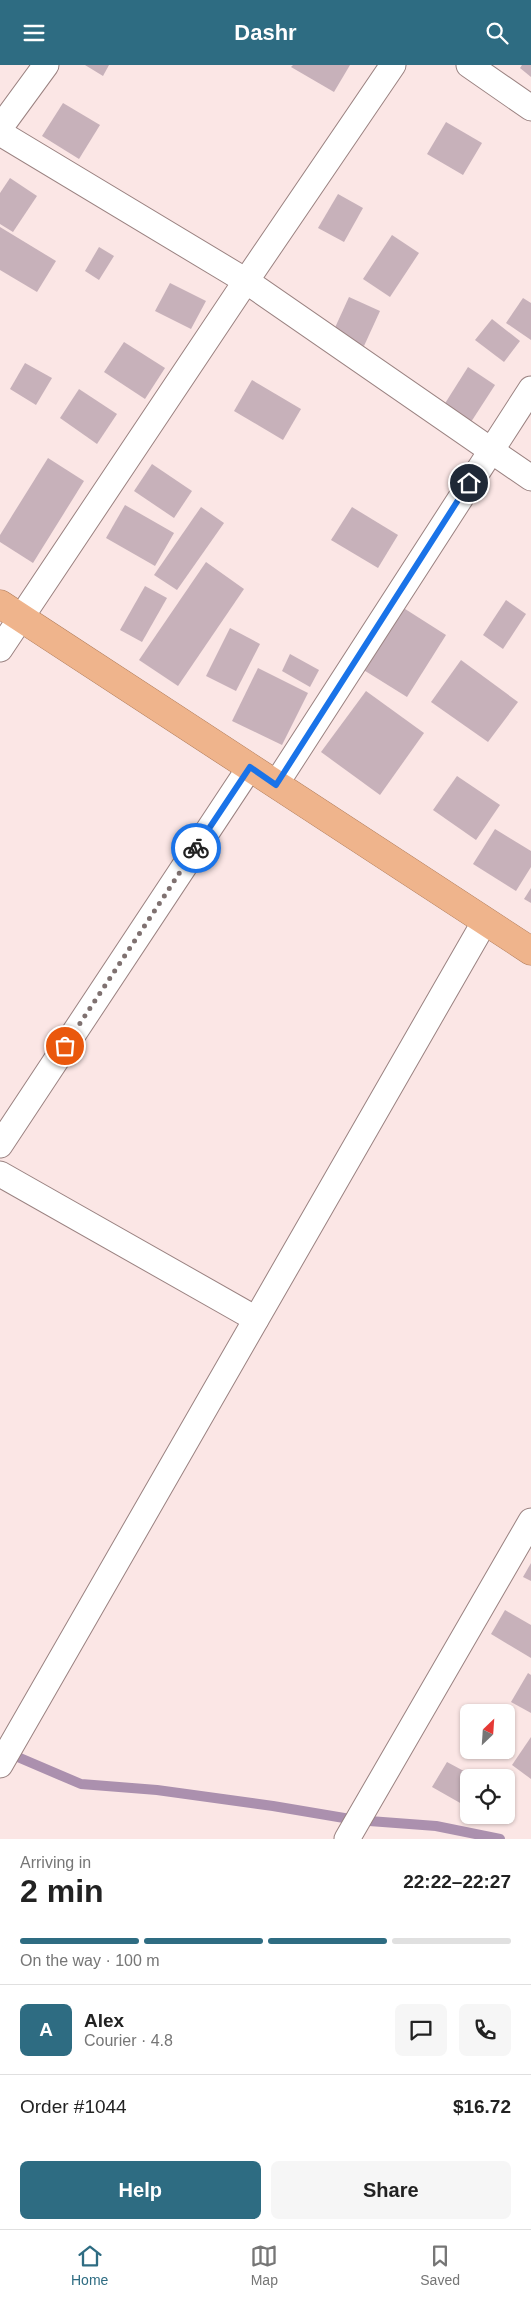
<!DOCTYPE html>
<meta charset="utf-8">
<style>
:root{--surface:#fff;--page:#f6f6f6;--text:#222;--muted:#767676;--line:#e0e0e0;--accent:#2e6c82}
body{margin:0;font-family:Helvetica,sans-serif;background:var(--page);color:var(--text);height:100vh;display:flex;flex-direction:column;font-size:19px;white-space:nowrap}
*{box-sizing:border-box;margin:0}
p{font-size:16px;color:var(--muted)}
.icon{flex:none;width:28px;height:28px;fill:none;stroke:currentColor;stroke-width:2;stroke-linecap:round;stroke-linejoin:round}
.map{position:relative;height:1774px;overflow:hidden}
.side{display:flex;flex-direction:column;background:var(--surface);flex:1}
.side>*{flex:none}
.needle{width:32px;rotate:25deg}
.tools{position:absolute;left:460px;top:1639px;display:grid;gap:10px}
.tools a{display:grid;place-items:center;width:55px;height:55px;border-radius:8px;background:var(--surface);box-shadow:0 1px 4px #0004;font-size:25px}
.pin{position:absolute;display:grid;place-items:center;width:42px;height:42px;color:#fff;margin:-21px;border:2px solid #fff;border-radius:50%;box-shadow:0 1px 5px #0007}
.courier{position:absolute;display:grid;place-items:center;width:50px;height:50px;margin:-25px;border:4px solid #1a73e8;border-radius:50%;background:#fff;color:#222;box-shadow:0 1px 6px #0007}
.head em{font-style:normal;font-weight:700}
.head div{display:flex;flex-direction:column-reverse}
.head{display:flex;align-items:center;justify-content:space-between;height:85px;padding:0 20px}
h1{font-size:32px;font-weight:700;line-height:38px}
.bar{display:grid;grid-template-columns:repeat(4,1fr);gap:8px 5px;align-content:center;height:60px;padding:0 20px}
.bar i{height:6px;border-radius:4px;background:var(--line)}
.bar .on{background:var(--accent)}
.bar p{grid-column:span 4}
.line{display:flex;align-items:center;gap:12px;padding:0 20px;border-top:1px solid var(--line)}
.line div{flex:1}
.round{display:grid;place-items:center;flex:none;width:52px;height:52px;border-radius:8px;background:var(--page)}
.cta{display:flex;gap:10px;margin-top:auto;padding:10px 20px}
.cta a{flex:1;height:58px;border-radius:8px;background:var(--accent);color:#fff;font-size:20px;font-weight:700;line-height:58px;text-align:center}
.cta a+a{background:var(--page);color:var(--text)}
header{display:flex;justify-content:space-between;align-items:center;height:65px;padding:0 20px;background:var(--accent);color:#fff;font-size:22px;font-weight:700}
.dock{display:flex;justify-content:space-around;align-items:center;height:70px;border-top:1px solid var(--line);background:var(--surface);font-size:14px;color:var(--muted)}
.dock a{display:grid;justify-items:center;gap:2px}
.dock .on{color:var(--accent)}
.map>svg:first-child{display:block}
</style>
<header><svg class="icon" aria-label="menu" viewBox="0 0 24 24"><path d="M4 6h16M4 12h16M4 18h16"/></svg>Dashr<svg class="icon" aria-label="search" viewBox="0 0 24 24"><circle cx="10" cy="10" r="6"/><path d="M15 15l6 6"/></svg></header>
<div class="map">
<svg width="531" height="1774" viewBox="0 0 531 1774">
<rect width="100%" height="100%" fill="#fbe6e5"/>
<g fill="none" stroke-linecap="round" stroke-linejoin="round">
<polyline stroke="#ab90ae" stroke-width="10" points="6,1687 81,1719 157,1725 273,1741 356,1755 436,1761 500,1774"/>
</g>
<g fill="#c7b1ba">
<polygon points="85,0 109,0 103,11"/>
<polygon points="293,0 350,0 334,27 291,2"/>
<polygon points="522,0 531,0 531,12 520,3"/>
<polygon points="63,38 100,60 79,94 42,71"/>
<polygon points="446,57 482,78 463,110 427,89"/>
<polygon points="10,113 37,131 13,167 0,159 0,128"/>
<polygon points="338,129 363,143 344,177 318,163"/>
<polygon points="0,162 56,196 37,227 0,205"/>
<polygon points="392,170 419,188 390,232 363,214"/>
<polygon points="99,182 114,191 99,215 85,206"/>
<polygon points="170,218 206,236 191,264 155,246"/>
<polygon points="349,232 380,246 364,281 333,267"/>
<polygon points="523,233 531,238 531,275 506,258"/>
<polygon points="492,254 520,276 504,297 475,275"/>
<polygon points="124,277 165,303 145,334 104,307"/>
<polygon points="25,298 52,313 36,340 10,324"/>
<polygon points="468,302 495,320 471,357 444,340"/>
<polygon points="252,315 301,344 283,375 234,346"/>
<polygon points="79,324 117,349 97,379 60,353"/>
<polygon points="48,393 84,416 33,498 0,477 0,470"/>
<polygon points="152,399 192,426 174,453 134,426"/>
<polygon points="125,440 174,468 155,501 106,473"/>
<polygon points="201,442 224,458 177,525 154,510"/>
<polygon points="352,442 398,470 378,503 331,475"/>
<polygon points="206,497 244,524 178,621 139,595"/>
<polygon points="145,521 167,533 142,577 120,565"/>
<polygon points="506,535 526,549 503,584 483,570"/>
<polygon points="402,542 446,570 407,632 362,604"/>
<polygon points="230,563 260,579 236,626 206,611"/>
<polygon points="290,589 319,605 310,622 282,606"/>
<polygon points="461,595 518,637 488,677 431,637"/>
<polygon points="258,603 308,628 282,680 232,656"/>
<polygon points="366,626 424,668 380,730 321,687"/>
<polygon points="457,711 500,740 476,775 433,745"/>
<polygon points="495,764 531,786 531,802 516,826 473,799"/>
<polygon points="531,823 531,838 524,834"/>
<polygon points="531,1498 531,1516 523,1512"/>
<polygon points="505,1545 531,1560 531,1593 491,1569"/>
<polygon points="528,1608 531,1610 531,1648 511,1637"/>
<polygon points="531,1672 531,1714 512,1700"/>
<polygon points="447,1697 475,1712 469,1712 469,1743 432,1722"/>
</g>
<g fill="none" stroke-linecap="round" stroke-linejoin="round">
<g stroke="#9a8281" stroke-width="27">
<g id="minor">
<polyline points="469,0 531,43"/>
<polyline points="0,63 46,0"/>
<polyline points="0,68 246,216 531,413"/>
<polyline points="0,584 246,216 393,0"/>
<polyline points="276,719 531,324"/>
<polyline points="0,1080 250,702"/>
<polyline points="0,1109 256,1254"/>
<polyline points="0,1700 485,856"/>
<polyline points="347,1774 531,1456"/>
</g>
</g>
<g stroke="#ae7b5a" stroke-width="29">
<polyline id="trunk" points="0,539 531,886"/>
</g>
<use href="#minor" stroke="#fff" stroke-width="25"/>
<use href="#trunk" stroke="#efb48c" stroke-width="28"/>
</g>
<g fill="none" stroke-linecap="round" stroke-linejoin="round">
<polyline stroke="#7f7170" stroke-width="5" stroke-dasharray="0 9" points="65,981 196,783"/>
<polyline stroke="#1a73e8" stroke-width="6" points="196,783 250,702 276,720 469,418"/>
</g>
</svg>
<div class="tools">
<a><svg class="needle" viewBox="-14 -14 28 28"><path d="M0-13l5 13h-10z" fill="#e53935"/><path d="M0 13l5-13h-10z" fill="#767676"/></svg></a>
<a><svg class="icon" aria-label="locate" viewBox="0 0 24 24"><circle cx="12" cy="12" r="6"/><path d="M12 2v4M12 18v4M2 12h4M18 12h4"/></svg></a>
</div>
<div class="pin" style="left:65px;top:981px;background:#ea580c"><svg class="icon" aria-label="bag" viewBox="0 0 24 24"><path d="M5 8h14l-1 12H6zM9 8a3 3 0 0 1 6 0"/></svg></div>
<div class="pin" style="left:469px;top:418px;background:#1f2937"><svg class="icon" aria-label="home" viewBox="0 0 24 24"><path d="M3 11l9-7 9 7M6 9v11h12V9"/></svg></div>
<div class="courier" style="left:196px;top:783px"><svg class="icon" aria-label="bike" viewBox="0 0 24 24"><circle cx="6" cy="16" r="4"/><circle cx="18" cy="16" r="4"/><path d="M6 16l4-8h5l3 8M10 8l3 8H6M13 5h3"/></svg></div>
</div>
<section class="side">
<div class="head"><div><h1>2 min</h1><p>Arriving in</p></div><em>22:22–22:27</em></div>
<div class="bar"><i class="on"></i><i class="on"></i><i class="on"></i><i></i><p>On the way · 100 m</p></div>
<div class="line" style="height:90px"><b class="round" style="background:var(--accent);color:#fff">A</b><div><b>Alex</b><p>Courier · 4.8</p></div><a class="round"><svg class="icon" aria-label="chat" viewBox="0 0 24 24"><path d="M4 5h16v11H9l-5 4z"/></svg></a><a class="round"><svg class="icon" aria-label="phone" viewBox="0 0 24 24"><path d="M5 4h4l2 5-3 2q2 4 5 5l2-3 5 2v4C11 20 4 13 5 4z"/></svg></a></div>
<div class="line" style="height:65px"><div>Order #1044</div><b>$16.72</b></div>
<div class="cta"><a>Help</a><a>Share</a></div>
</section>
<nav class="dock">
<a class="on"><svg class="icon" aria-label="home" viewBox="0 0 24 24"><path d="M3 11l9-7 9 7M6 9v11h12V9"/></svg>Home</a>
<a><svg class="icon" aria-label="map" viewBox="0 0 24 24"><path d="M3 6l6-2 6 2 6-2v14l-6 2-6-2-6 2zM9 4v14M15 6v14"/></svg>Map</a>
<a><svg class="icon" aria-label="saved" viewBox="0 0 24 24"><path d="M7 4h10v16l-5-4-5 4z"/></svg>Saved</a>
</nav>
